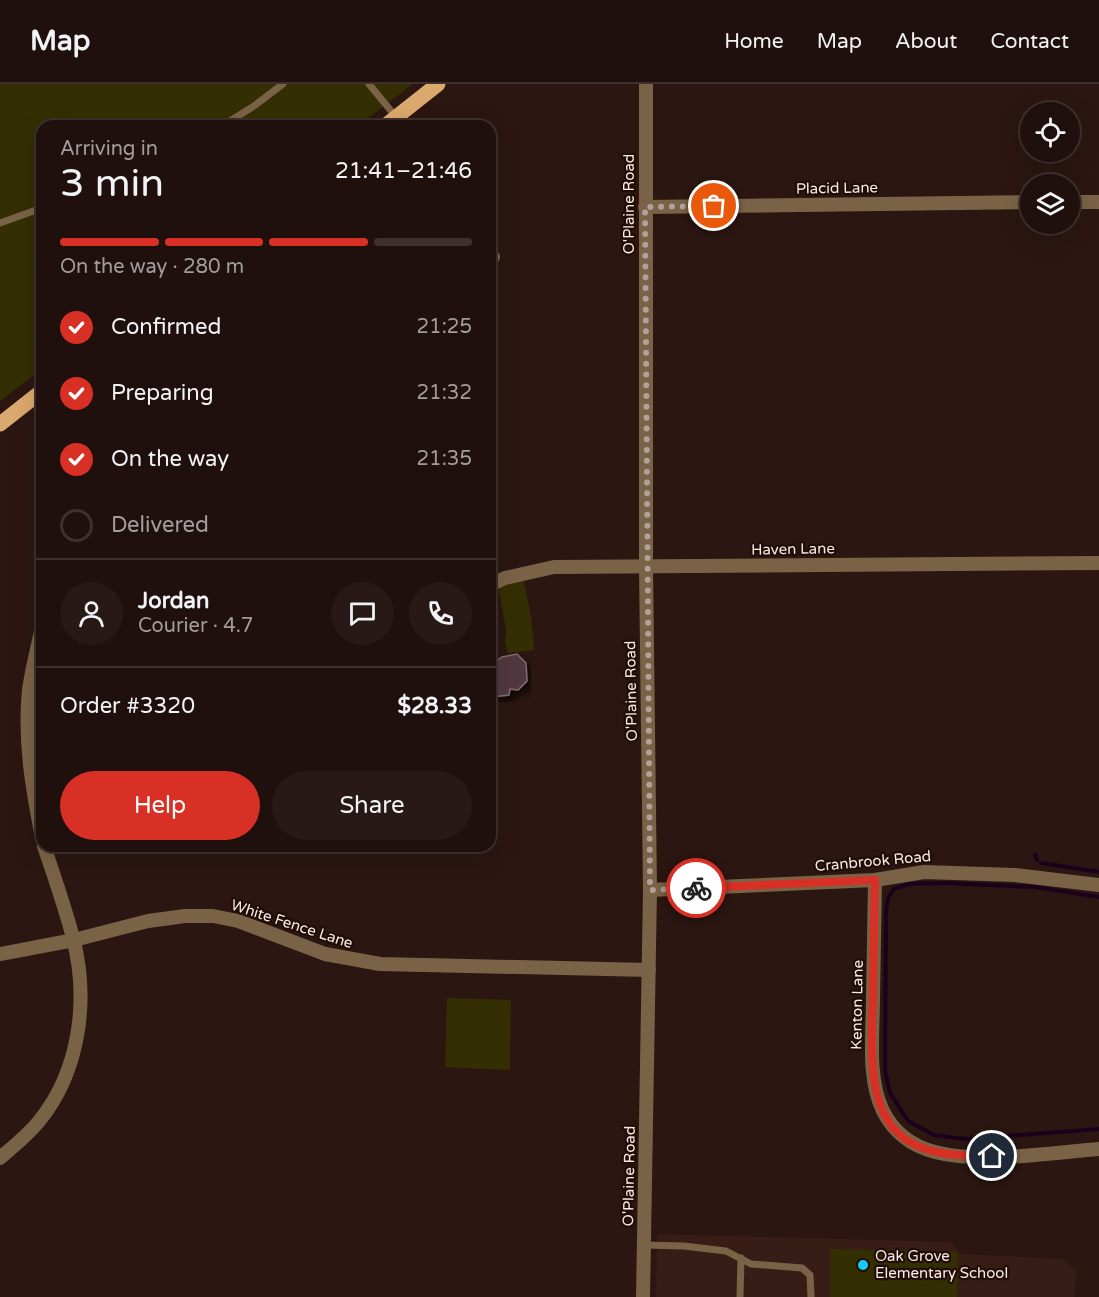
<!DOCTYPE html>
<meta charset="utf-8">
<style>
:root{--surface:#20100d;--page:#281916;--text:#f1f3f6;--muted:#a29d9d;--line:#3d302e;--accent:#d93025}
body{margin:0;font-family:"Varela Round",sans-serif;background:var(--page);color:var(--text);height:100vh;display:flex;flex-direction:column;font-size:22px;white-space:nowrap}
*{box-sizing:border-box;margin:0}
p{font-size:20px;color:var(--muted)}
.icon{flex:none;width:33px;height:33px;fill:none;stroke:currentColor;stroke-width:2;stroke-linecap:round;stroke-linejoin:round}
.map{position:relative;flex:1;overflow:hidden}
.panel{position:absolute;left:36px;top:36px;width:460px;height:732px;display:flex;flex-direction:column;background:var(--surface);border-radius:18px;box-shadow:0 6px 24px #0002,0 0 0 2px var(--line)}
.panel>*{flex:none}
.buttons{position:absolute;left:1020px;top:18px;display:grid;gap:12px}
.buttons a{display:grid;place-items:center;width:60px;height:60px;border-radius:50%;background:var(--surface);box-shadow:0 6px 24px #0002,0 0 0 2px var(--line);font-size:30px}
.pin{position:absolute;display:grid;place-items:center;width:51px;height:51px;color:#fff;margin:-26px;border:3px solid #fff;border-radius:50%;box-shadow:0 2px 6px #0007}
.courier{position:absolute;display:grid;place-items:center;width:60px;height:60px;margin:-30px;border:4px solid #d93025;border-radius:50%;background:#fff;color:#222;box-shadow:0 2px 8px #0007}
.overview em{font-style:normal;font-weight:600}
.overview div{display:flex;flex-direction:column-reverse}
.overview{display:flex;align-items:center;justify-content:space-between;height:102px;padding:0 24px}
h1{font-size:39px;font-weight:600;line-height:45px}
.bar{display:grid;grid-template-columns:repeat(4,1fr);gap:9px 6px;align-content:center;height:72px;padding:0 24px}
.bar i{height:8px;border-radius:4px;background:var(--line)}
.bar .active{background:var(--accent)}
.bar p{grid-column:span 4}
.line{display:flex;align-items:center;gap:15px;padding:0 24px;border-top:2px solid var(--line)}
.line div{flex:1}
.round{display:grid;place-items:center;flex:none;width:63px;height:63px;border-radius:32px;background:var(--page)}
ol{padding:0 24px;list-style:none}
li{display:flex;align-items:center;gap:18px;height:66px}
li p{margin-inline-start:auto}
li .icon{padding:6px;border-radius:50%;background:var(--accent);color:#fff;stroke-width:4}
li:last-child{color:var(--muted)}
li i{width:33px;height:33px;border:3px solid var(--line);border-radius:50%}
.primary-button{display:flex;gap:12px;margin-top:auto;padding:12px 24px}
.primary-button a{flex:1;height:69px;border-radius:36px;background:var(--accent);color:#fff;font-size:24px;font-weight:600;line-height:69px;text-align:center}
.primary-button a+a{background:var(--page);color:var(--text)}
header{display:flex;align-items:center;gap:36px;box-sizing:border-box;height:84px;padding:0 30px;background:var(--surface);border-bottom:2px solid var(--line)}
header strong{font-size:28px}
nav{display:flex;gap:33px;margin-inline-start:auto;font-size:21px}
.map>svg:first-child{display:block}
</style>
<header>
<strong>Map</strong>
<nav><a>Home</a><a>Map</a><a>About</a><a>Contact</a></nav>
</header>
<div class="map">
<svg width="1099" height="1213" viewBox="0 0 1099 1213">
<defs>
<filter id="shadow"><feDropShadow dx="5.5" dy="5.5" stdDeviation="3" flood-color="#0009"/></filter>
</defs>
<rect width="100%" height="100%" fill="#2b1611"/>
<polygon fill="#381d16" points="657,1150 952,1158 960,1170 1062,1175 1077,1187 1074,1213 656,1213"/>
<g fill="#332f02">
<polygon points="0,0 413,0 358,42 42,42 42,285 0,317"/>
<path d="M521,490c8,25 12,50 13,76l-26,3 -3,-9 1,-14 -9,-48z"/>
<polygon points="447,914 511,916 510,986 445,983"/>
<polygon points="830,1165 958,1168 957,1213 830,1213"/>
</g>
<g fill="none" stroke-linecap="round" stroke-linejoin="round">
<g stroke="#1b011c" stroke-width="4">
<polyline points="1035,771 1037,776"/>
<polyline points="1041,779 1099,788"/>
<polyline points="1099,813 1035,803 947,799 909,800 894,805 888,814 886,827 885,987 890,1009 908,1037 934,1051 964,1055 1099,1045"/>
</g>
</g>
<polygon fill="#513940" stroke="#82676e" stroke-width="1.5" filter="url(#shadow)" points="517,570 526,579 527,597 518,606 510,605 509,611 492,613 490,578 495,578 502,573"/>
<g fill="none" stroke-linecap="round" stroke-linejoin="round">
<g stroke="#7a6246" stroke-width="7">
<polyline points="369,0 396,33"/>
<polyline points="222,42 254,22 283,0"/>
<polyline points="0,139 42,124"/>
<polyline points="644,1161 684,1162 726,1167 751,1180 802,1184 810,1191 811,1213"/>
<polyline points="740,1213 741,1174"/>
</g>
<g stroke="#7a6246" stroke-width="14">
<polyline points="1070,118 1099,118"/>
<polyline points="645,123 1030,118"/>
<polyline points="490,177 493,173"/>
<polyline points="490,501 505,494 554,483 1099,479"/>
<path d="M42,542c-4,21 -10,42 -13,64 -5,49 3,98 13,147"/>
<path d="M875,796c-1,40 -1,79 -2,119 0,36 -6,79 10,112 11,22 29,35 52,41 46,12 116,1 164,-3"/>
<polyline points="650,806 875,796 924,788 1015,791 1099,801"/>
<polyline points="0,870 74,856 148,837 185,832 213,832 238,837 325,870 380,880 649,886"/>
<path d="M0,1074c14,-12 28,-23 40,-38 40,-50 49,-121 33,-182 -8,-31 -19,-62 -29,-92"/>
<polyline points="643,1213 650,806 646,483 646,0"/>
</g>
<g stroke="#dba86d" stroke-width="15">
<polyline points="385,42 438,0"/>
<polyline points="0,340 42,307"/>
</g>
</g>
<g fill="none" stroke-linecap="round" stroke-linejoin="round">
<polyline stroke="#b1a09b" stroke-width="6" stroke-dasharray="0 10.8" points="696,804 650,806 645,123 714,122"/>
<path stroke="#d93025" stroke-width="8" d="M696,804l179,-8c-1,37 -1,74 -2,110 0,43 -9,109 24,142 24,24 62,24 95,24"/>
</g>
<circle fill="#16cafb" stroke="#210d08" stroke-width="2" cx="863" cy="1181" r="6"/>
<g text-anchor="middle" stroke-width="4.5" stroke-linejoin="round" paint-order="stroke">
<g font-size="15" fill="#f9eae6" stroke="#210d08">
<text transform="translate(837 104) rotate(-1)" y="5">Placid Lane</text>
<text transform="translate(629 120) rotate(-90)" y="5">O'Plaine Road</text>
<text transform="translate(793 465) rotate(-1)" y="5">Haven Lane</text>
<text transform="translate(631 607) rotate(-91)" y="5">O'Plaine Road</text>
<text transform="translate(873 777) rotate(-5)" y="5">Cranbrook Road</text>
<text transform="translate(292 840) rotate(18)" y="5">White Fence Lane</text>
<text transform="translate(857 921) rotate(-89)" y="5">Kenton Lane</text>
<text transform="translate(629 1092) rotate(-89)" y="5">O'Plaine Road</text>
</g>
<g font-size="15" fill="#f9eae6" stroke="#210d08" text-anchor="start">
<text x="875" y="1177">Oak Grove<tspan x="875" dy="17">Elementary School</tspan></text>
</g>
</g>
</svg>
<div class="buttons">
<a><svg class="icon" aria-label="locate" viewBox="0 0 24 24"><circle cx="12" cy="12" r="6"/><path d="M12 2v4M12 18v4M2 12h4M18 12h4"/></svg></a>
<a><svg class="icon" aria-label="layers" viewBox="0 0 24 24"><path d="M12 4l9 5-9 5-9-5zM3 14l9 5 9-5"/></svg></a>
</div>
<div class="pin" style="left:714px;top:122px;background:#ea580c"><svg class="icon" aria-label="bag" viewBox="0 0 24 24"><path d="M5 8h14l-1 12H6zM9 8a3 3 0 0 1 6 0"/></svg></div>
<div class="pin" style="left:992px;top:1072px;background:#1f2937"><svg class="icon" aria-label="home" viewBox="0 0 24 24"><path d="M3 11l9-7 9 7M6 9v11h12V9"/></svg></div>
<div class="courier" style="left:696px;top:804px"><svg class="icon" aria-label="bike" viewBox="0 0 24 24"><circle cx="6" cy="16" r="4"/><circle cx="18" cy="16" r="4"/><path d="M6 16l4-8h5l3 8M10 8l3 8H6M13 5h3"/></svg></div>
<section class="panel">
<div class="overview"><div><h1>3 min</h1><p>Arriving in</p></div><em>21:41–21:46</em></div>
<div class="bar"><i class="active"></i><i class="active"></i><i class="active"></i><i></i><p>On the way · 280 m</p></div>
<ol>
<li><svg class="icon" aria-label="check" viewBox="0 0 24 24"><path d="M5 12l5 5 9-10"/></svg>Confirmed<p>21:25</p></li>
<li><svg class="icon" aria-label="check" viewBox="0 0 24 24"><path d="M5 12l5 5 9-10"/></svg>Preparing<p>21:32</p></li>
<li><svg class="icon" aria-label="check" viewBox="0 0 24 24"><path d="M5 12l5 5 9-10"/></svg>On the way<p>21:35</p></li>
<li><i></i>Delivered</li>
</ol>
<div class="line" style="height:108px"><a class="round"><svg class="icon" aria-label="person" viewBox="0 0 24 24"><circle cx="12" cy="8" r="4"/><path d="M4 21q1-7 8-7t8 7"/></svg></a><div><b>Jordan</b><p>Courier · 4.7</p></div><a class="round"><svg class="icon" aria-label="chat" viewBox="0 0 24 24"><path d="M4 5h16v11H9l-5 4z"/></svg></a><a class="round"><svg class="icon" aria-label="phone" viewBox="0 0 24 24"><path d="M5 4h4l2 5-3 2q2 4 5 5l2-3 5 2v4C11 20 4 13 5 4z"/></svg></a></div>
<div class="line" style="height:78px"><div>Order #3320</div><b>$28.33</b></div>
<div class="primary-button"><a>Help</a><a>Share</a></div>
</section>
</div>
